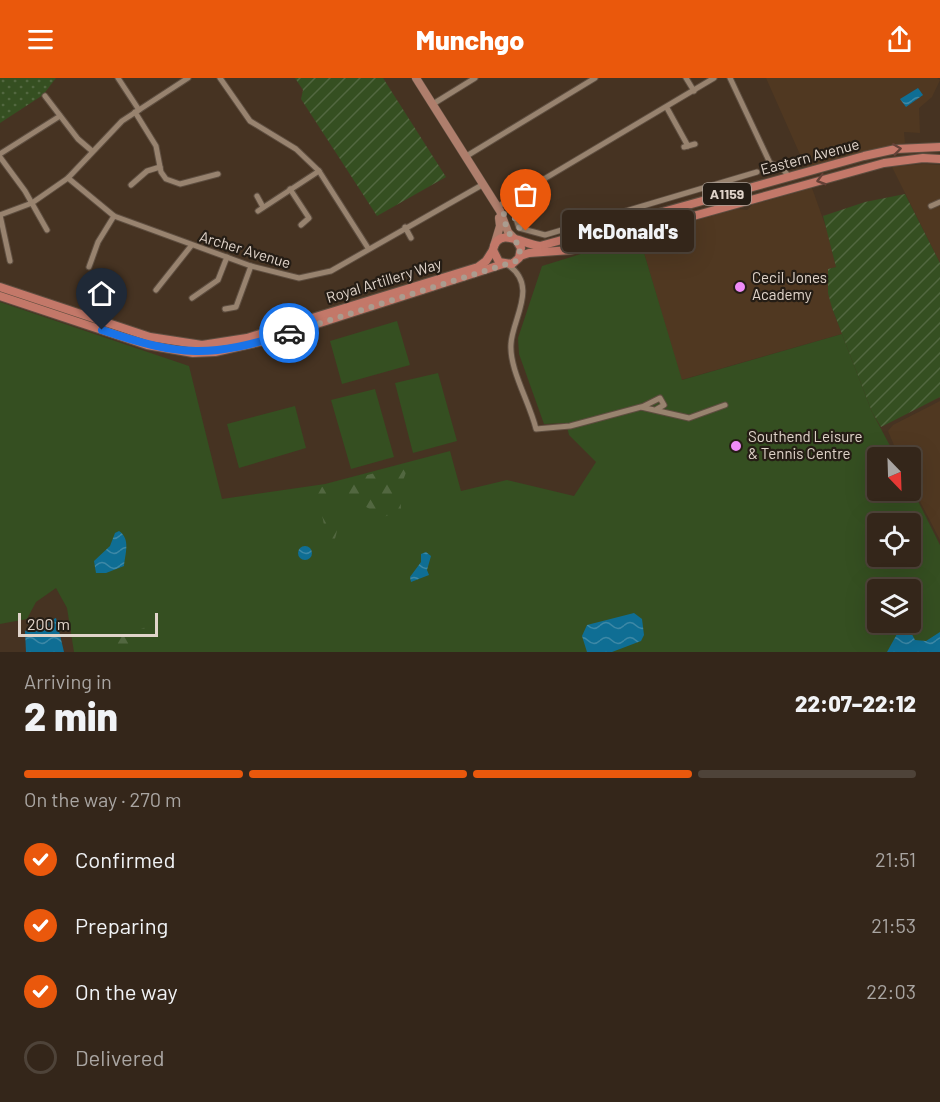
<!DOCTYPE html>
<meta charset="utf-8">
<style>
:root{--surface:#34261a;--page:#3f3227;--text:#f1f3f6;--muted:#a9a5a2;--line:#4e4339;--accent:#ea580c}
body{margin:0;font-family:Barlow,sans-serif;background:var(--page);color:var(--text);height:100vh;display:flex;flex-direction:column;font-size:22px;white-space:nowrap}
*{box-sizing:border-box;margin:0}
p{font-size:20px;color:var(--muted)}
.icon{flex:none;width:33px;height:33px;fill:none;stroke:currentColor;stroke-width:2;stroke-linecap:round;stroke-linejoin:round}
.map{position:relative;height:574px;overflow:hidden}
.side{display:flex;flex-direction:column;background:var(--surface);flex:1}
.side>*{flex:none}
.needle{width:39px;rotate:157deg}
.buttons{position:absolute;left:867px;top:369px;display:grid;gap:12px}
.buttons a{display:grid;place-items:center;width:54px;height:54px;border-radius:6px;background:var(--surface);box-shadow:0 6px 24px #0002,0 0 0 2px var(--line);font-size:30px}
.scale{position:absolute;left:18px;bottom:15px;width:140px;box-sizing:border-box;padding-left:6px;border:3px solid #e0d4ca;border-top:0;font-size:16px;line-height:21px;white-space:nowrap;color:#e0d4ca;-webkit-text-stroke:4px #251d15;paint-order:stroke}
.pin{position:absolute;display:grid;place-items:center;width:51px;height:51px;color:#fff;margin:-62px -26px;border-radius:50% 50% 50% 0;rotate:-45deg;box-shadow:0 0 6px #0007}
.pin .icon{rotate:45deg}
.courier{position:absolute;display:grid;place-items:center;width:60px;height:60px;margin:-30px;border:4px solid #1a73e8;border-radius:50%;background:#fff;color:#222;box-shadow:0 2px 8px #0007}
.bubble{position:absolute;height:42px;border-radius:6px;background:var(--surface);box-shadow:0 6px 24px #0002,0 0 0 2px var(--line);font-size:20px;font-weight:800;line-height:42px;text-align:center}
.overview em{font-style:normal;font-weight:800}
.overview div{display:flex;flex-direction:column-reverse}
.overview{display:flex;align-items:center;justify-content:space-between;height:102px;padding:0 24px}
h1{font-size:39px;font-weight:800;line-height:45px}
.bar{display:grid;grid-template-columns:repeat(4,1fr);gap:9px 6px;align-content:center;height:72px;padding:0 24px}
.bar i{height:8px;border-radius:4px;background:var(--line)}
.bar .selected{background:var(--accent)}
.bar p{grid-column:span 4}
ol{padding:0 24px;list-style:none}
li{display:flex;align-items:center;gap:18px;height:66px}
li p{margin-inline-start:auto}
li .icon{padding:6px;border-radius:50%;background:var(--accent);color:#fff;stroke-width:4}
li:last-child{color:var(--muted)}
li i{width:33px;height:33px;border:3px solid var(--line);border-radius:50%}
header{display:flex;justify-content:space-between;align-items:center;height:78px;padding:0 24px;background:var(--accent);color:#fff;font-size:27px;font-weight:800}
.map>svg:first-child{display:block}
</style>
<header><svg class="icon" aria-label="menu" viewBox="0 0 24 24"><path d="M4 6h16M4 12h16M4 18h16"/></svg>Munchgo<svg class="icon" aria-label="share" viewBox="0 0 24 24"><path d="M12 15V3M7 8l5-5 5 5M5 13v7h14v-7"/></svg></header>
<div class="map">
<svg width="940" height="574" viewBox="0 0 940 574">
<defs>
<pattern id="forest-firs" width="22" height="20" patternUnits="userSpaceOnUse" patternTransform="scale(1.5)"><rect width="22" height="20" fill="#354f21"/><path d="M5 1l3.5 6h-7zM16 11l3.5 6h-7z" fill="#526740"/></pattern>
<pattern id="park-dots" width="8" height="8" patternUnits="userSpaceOnUse" patternTransform="scale(1.5)"><rect width="8" height="8" fill="#354f21"/><path d="M2 2h.1M6 6h.1" fill="none" stroke="#526740" stroke-width="1.8" stroke-linecap="round"/></pattern>
<pattern id="garden-furrows" width="10" height="10" patternUnits="userSpaceOnUse" patternTransform="scale(1.5)"><rect width="10" height="10" fill="#354f21"/><path d="M-1 1l2-2M0 10L10 0M9 11l2-2" fill="none" stroke="#526740"/></pattern>
<pattern id="water-waves" width="16" height="10" patternUnits="userSpaceOnUse" patternTransform="scale(1.5)"><rect width="16" height="10" fill="#0f6e94"/><path d="M0 5q4-4 8 0t8 0" fill="none" stroke="#3d88a6"/></pattern>
</defs>
<rect width="100%" height="100%" fill="#463322"/>
<g fill="#503821">
<polygon points="766,0 937,0 940,2 932,19 919,30 920,55 904,54 905,65 860,74 806,90"/>
<polygon points="923,86 940,87 940,185 892,89"/>
<polygon points="812,110 828,155 836,189 828,191 832,230 842,256 681,302 639,158 656,157 662,152 737,131 747,132 752,127"/>
<polygon points="940,323 940,462 911,406 910,380 899,379 888,353 893,347"/>
</g>
<g fill="#354f21" fill-rule="evenodd">
<path d="M639,158l43,144 160,-46 30,78 24,45 -18,1v32h32l1,-3 29,58v107h-866l-7,-44 -11,-20 -20,14 -9,17 -27,5v-322l189,64 33,133 103,-15 125,-33 11,40 46,-11 67,16 22,-34 -27,-27 -3,-12 -22,1 -25,-70 -1,-16 24,-72zM878,446h32v32h-32zM878,512h32v32h-32z"/>
<polygon points="397,243 410,287 342,306 330,263"/>
<polygon points="438,295 457,363 413,375 395,305"/>
<polygon points="375,311 394,379 351,391 331,322"/>
<polygon points="295,328 306,370 239,390 227,346"/>
</g>
<g fill="url(#forest-firs)">
<path d="M409,386l-9,25 1,21 -17,7 -41,-23 -6,-7 -10,2 -1,22c2,3 5,3 7,5 8,5 3,23 -1,29l-4,-1c-4,-18 -6,-32 -11,-48l5,-9z"/>
<polygon points="161,543 158,548 163,552 160,557 138,562 129,574 114,574 113,562"/>
</g>
<polygon fill="url(#park-dots)" points="0,0 56,0 43,17 0,45"/>
<g fill="url(#garden-furrows)">
<polygon points="295,0 383,0 446,99 377,138 301,21 303,12"/>
<polygon points="905,116 940,185 940,319 881,349 872,334 832,230 828,215 828,191 836,189 823,138 865,124"/>
</g>
<g fill="url(#water-waves)">
<polygon points="918,10 923,17 906,29 900,21"/>
<path d="M119,453c12,8 6,23 5,35l-18,7h-10l-2,-12 16,-15 5,-13z"/>
<circle cx="305" cy="475" r="7"/>
<polygon points="426,474 431,478 427,492 429,497 411,504 410,499 421,484 421,476"/>
<polygon points="634,535 642,541 644,557 641,563 612,574 587,574 582,558 587,547"/>
<polygon points="56,540 64,574 26,574 25,553"/>
<polygon points="898,545 906,545 915,562 926,563 940,554 940,574 887,574 897,556"/>
</g>
<g fill="none" stroke-linecap="round" stroke-linejoin="round">
<g stroke="#5e4e40" stroke-width="7">
<g id="street">
<polyline points="118,0 139,32"/>
<polyline points="220,0 250,43 296,71 319,93 368,170"/>
<polyline points="686,0 694,13"/>
<polyline points="730,0 770,85 783,91 789,99"/>
<polyline points="45,18 78,61 92,73"/>
<polyline points="433,26 475,0"/>
<polyline points="667,30 688,68"/>
<polyline points="135,34 156,68 161,94 166,101 180,106 218,96"/>
<polyline points="684,69 695,66"/>
<polyline points="0,76 60,38"/>
<polyline points="0,79 25,113 47,152"/>
<polyline points="465,79 595,0"/>
<polyline points="68,100 114,138 251,188 299,200 331,193 482,107"/>
<polyline points="131,107 147,93 160,89"/>
<polyline points="290,111 309,140 301,147"/>
<polyline points="257,118 263,129"/>
<polyline points="510,123 519,150 545,157 757,94"/>
<polyline points="931,128 940,124"/>
<polyline points="497,129 714,0"/>
<polyline points="258,133 319,93"/>
<polyline points="0,137 32,125 68,100 122,43 188,0"/>
<polyline points="0,137 10,183"/>
<polyline points="405,149 411,160"/>
<path d="M508,187c31,21 4,54 3,79 -2,25 19,59 25,85l34,-3 71,-19 48,11 36,-13"/>
<polyline points="89,189 98,164 114,138"/>
<polyline points="156,212 191,168"/>
<polyline points="192,220 218,202 227,179"/>
<polyline points="225,231 236,229 251,188"/>
<polyline points="642,329 660,320 664,327 657,331"/>
</g>
</g>
<g stroke="#5e4e40" stroke-width="9">
<g id="secondary">
<polyline points="416,0 500,133 508,154 514,160"/>
<polyline points="494,168 500,148 499,140"/>
</g>
</g>
<g stroke="#5e4e40" stroke-width="10">
<g id="primary">
<path d="M516,162l5,8 -2,10 -7,6 -13,-2 -6,-12c5,-25 31,-5 47,-4l324,-90 32,-7 44,-2"/>
<polyline points="520,178 529,175 571,172 884,85 923,80 940,81"/>
<polyline points="0,209 150,259 202,267 247,260 478,189 486,183 493,172"/>
<polyline points="0,218 147,267 193,275 215,274 264,263 503,186"/>
</g>
</g>
<use href="#street" stroke="#98836f" stroke-width="5"/>
<use href="#secondary" stroke="#ae7e6c" stroke-width="8"/>
<use href="#primary" stroke="#c37869" stroke-width="8"/>
</g>
<defs><path id="oneway-chevron" d="M-2-3.5L2.5 0L-2 3.5" fill="none" stroke-width="1.6" stroke-linecap="round" stroke-linejoin="round" transform="scale(1.5)"/></defs>
<g stroke="#644137">
<use href="#oneway-chevron" transform="translate(897 71) rotate(-8)"/>
<use href="#oneway-chevron" transform="translate(821 102) rotate(164)"/>
</g>
<g fill="none" stroke-linecap="round" stroke-linejoin="round">
<polyline stroke="#aa9c8f" stroke-width="6" stroke-dasharray="0 10.8" points="289,255 516,183 521,170 508,154 503,138 510,123 517,148 526,153"/>
<path stroke="#1a73e8" stroke-width="8" d="M102,252c79,27 108,28 187,3"/>
</g>
<g fill="#ef8bf7" stroke="#251d15" stroke-width="2">
<circle cx="740" cy="209" r="6"/>
<circle cx="736" cy="368" r="6"/>
</g>
<g text-anchor="middle" stroke-width="4.5" stroke-linejoin="round" paint-order="stroke">
<rect fill="#251d15" stroke="#a89d94" stroke-width="1.5" x="703" y="105" width="48" height="22" rx="4.5"/>
<g font-size="14" font-weight="bold" fill="#e0d4ca">
<text x="727" y="121">A1159</text>
</g>
<g font-size="15" fill="#e0d4ca" stroke="#251d15">
<text transform="translate(810 79) rotate(-15)" y="5">Eastern Avenue</text>
<text transform="translate(245 172) rotate(17)" y="5">Archer Avenue</text>
<text transform="translate(384 203) rotate(-17)" y="5">Royal Artillery Way</text>
</g>
<g font-size="15" fill="#e0d4ca" stroke="#251d15" text-anchor="start">
<text x="752" y="205">Cecil Jones<tspan x="752" dy="17">Academy</tspan></text>
<text x="748" y="364">Southend Leisure<tspan x="748" dy="17">&amp; Tennis Centre</tspan></text>
</g>
</g>
</svg>
<div class="buttons">
<a><svg class="needle" viewBox="-14 -14 28 28"><path d="M0-13l5 13h-10z" fill="#e53935"/><path d="M0 13l5-13h-10z" fill="#a9a5a2"/></svg></a>
<a><svg class="icon" aria-label="locate" viewBox="0 0 24 24"><circle cx="12" cy="12" r="6"/><path d="M12 2v4M12 18v4M2 12h4M18 12h4"/></svg></a>
<a><svg class="icon" aria-label="layers" viewBox="0 0 24 24"><path d="M12 4l9 5-9 5-9-5zM3 14l9 5 9-5"/></svg></a>
</div>
<div class="scale">200 m</div>
<div class="pin" style="left:526px;top:153px;background:#ea580c"><svg class="icon" aria-label="bag" viewBox="0 0 24 24"><path d="M5 8h14l-1 12H6zM9 8a3 3 0 0 1 6 0"/></svg></div>
<div class="pin" style="left:102px;top:252px;background:#1f2937"><svg class="icon" aria-label="home" viewBox="0 0 24 24"><path d="M3 11l9-7 9 7M6 9v11h12V9"/></svg></div>
<div class="courier" style="left:289px;top:255px"><svg class="icon" aria-label="car" viewBox="0 0 24 24"><path d="M5 17H2v-5l4-1 3-4h7l3 4 3 1v5h-3M9 17h6M6 11h13"/><circle cx="7" cy="17" r="2"/><circle cx="17" cy="17" r="2"/></svg></div>
<div class="bubble" style="left:562px;top:132px;width:132px">McDonald's</div>
</div>
<section class="side">
<div class="overview"><div><h1>2 min</h1><p>Arriving in</p></div><em>22:07–22:12</em></div>
<div class="bar"><i class="selected"></i><i class="selected"></i><i class="selected"></i><i></i><p>On the way · 270 m</p></div>
<ol>
<li><svg class="icon" aria-label="check" viewBox="0 0 24 24"><path d="M5 12l5 5 9-10"/></svg>Confirmed<p>21:51</p></li>
<li><svg class="icon" aria-label="check" viewBox="0 0 24 24"><path d="M5 12l5 5 9-10"/></svg>Preparing<p>21:53</p></li>
<li><svg class="icon" aria-label="check" viewBox="0 0 24 24"><path d="M5 12l5 5 9-10"/></svg>On the way<p>22:03</p></li>
<li><i></i>Delivered</li>
</ol>
</section>
